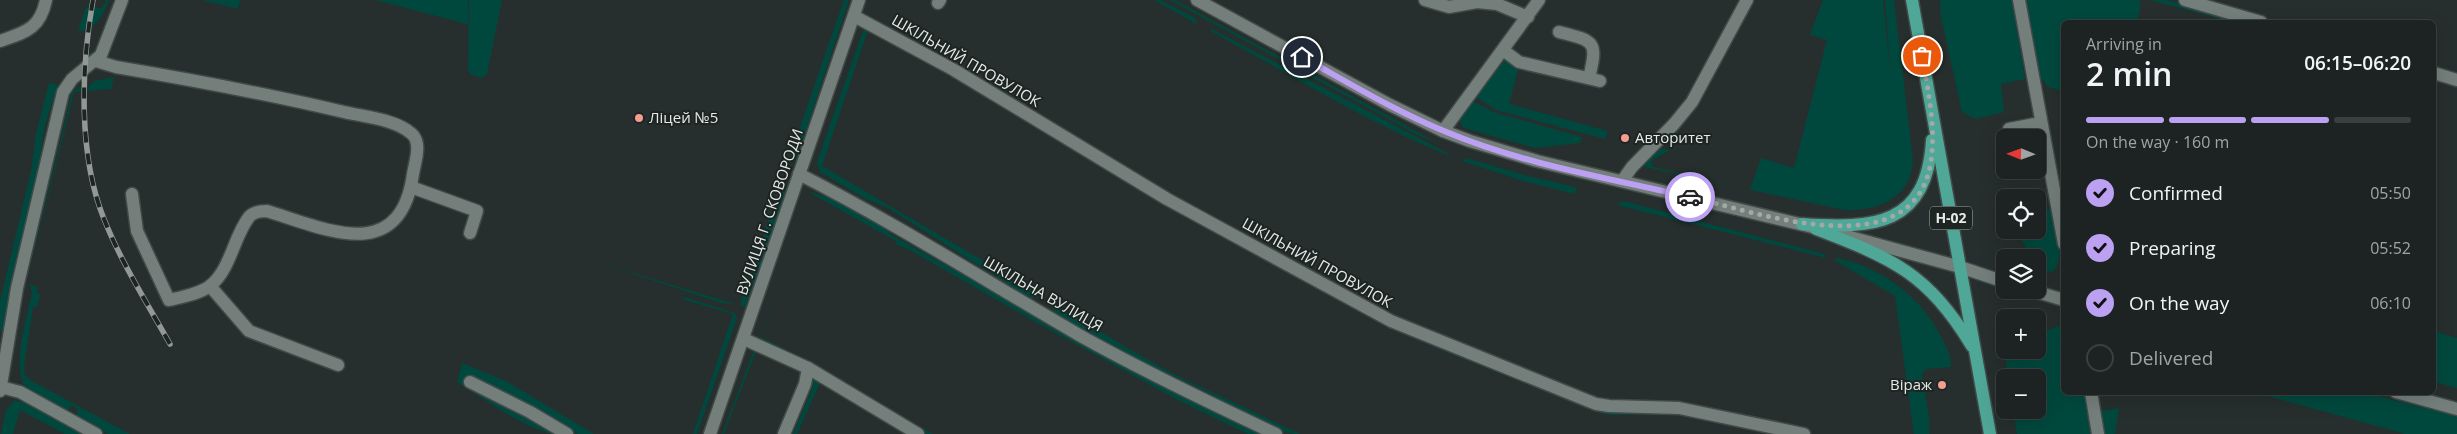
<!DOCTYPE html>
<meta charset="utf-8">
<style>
:root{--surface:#1c2322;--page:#292f2f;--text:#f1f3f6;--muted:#a0a4a5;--line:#3a4040;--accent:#bca0f2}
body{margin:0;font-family:"Open Sans",sans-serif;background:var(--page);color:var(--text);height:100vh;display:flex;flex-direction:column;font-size:19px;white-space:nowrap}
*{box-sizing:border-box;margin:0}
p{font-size:16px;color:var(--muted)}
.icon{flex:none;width:28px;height:28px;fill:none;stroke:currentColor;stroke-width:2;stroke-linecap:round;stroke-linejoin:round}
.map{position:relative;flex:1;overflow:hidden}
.sheet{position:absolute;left:2061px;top:20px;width:375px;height:375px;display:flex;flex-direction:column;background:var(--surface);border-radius:8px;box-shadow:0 5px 20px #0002,0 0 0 1px var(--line)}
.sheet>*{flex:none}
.needle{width:32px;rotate:271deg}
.controls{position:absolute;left:1996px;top:129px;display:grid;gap:10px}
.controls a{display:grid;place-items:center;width:50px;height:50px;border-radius:8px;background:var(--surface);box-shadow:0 5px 20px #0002,0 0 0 1px var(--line);font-size:25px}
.pin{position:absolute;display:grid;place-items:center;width:42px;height:42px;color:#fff;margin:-21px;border:2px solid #fff;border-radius:50%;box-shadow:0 1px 5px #0007}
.courier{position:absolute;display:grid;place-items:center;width:50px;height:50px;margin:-25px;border:4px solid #bca0f2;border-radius:50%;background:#fff;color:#222;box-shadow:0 1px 6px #0007}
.overview em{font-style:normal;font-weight:600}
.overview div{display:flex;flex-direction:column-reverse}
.overview{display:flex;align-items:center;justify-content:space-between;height:85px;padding:0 25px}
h1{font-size:32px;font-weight:600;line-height:38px}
.bar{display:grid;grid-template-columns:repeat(4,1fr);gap:8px 5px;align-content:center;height:60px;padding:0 25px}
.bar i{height:6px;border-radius:4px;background:var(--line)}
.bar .on{background:var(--accent)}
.bar p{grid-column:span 4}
ol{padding:0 25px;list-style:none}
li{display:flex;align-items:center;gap:15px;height:55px}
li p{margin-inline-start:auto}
li .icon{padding:5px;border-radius:50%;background:var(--accent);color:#111;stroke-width:4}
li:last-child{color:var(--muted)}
li i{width:28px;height:28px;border:2px solid var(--line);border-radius:50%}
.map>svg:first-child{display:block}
</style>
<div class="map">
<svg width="2457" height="434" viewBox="0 0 2457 434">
<rect width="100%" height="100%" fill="#262f2d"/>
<g fill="#00483d">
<path d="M106,0h3c-5,13 -14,32 -31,31l8,-24 16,1z"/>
<polygon points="202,0 240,0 238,9"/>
<polygon points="375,0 468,0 468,24 467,24"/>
<polygon points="469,0 502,0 487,74 482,78 471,75 468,70"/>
<polygon points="844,0 849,0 796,161 791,163 790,156"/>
<polygon points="1154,0 1160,0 1193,17 1197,21 1195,27 1195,23"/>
<polygon points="1170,0 1175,0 1440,144 1414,133"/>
<path d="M1823,0h60l8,77 -6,-77h9l19,160c-1,7 -2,17 -6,23 -12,22 -41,28 -63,27l-199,-43 -2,-3c6,-9 15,-18 27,-14l-19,11 2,6 97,23 11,-32 33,10 33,-128 -17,-5z"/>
<polygon points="1940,0 2012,0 2025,79 2001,84 2004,112 1976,119 1962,112 1941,17"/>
<polygon points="2025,0 2139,0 2141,4 2137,22 2064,22 2064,91 2048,87 2041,78 2041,87"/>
<polygon points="2150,0 2166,0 2244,22 2232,22"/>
<polygon points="864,28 870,28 1343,302 1118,178 984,94 868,30 822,166 1036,292 1039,291 1042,295 1033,298 1027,296 888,208 866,199 820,172 817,162"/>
<path d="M1212,29l235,124 5,4c-84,-34 -162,-83 -242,-126z"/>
<polygon points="1505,60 1515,64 1518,70 1509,104 1608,131 1605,139 1496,110 1477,98 1478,93"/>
<polygon points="114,77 111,89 74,92 27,282 72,92 80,87 86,90 94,81"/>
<polygon points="49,83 58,84 45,125 38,171 3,329 0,332 0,301 31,171 36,134"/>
<polygon points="1475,102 1493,112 1582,137 1580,143 1535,148 1467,129 1462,127 1460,121 1471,103"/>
<polygon points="1466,158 1528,176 1575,187 1577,189 1575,194 1523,181 1462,161"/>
<polygon points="781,183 786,184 787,189 745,308 741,305 741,301"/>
<polygon points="813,192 863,212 892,235 1161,386 1262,434 1248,434 1176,399 1039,324 908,249 895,244 896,241 810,193"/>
<path d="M2011,193l5,4 -11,1v23c-10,-13 -10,-22 6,-28z"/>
<polygon points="1623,201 1824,254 1826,258 1617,205"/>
<path d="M2051,209c4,19 16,47 2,63l-15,-2v-12l-18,-1 -3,-3 9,-8 -14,-16h26v-12l4,-7z"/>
<path d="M1838,258c46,11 82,38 104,80 4,8 10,20 9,29l-25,2 -4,5c2,22 9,39 7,60h-15l-19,-138 -61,-36z"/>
<polygon points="593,261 735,304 722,303"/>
<path d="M30,284l8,3 -2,5 4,3 -3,12h-4l-9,60 1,8 5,5 100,54h-22l-31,-17v-9l-5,-3 -4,5h-5l-37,-22c-15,-22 1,-70 6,-95z"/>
<polygon points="778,288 761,337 807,360 933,434 928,434 803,360 760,338"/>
<polygon points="684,297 735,313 737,318 697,434 693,434 733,314 685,300 682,298"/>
<path d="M1051,301l73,45 46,26 130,62c-29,0 -67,-28 -93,-42 -52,-26 -107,-47 -154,-81z"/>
<polygon points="2058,326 2064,326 2064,392 2086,393 2092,434 2017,434 2013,410 2038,410 2038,378 2008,377 2005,353 2007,350 2038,350 2038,334"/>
<polygon points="1391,327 1573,399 1676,414 1611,415 1600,413 1439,349"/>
<polygon points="2434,331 2457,338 2457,388 2434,382"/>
<polygon points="754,350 798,369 756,351 724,434 722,434"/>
<path d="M462,363l44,18 88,53h-16l-77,-44 -31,-14 -3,2 89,56c-24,0 -76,-38 -99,-52z"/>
<polygon points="811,377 820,380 822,384 820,383 797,434 793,434 811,392 813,386"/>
<polygon points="2257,393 2366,393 2457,416 2457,434 2405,434"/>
<polygon points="14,401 26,402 81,434 65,434 20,410 13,434 1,434 6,410"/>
<polygon points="2119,408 2115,434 2102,434 2100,415 2101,411"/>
</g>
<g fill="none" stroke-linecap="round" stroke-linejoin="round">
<g stroke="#424a48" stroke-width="15">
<g id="minor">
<polyline points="1197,0 1390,105 1443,131 1470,141 1537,161 1812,227"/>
<polyline points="1425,0 1449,7 1477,2 1497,4 1528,17"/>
<polyline points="2019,0 2064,244"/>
<polyline points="2185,0 2261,22"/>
<polyline points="938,3 940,0"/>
<polyline points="854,16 954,70 1167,199 1391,321 1596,404 1609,406 1679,408 1804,434"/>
<path d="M1559,32c36,9 39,9 30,46"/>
<path d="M0,41c26,-9 40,-12 46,-41"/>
<polyline points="1503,50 1519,62 1600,81"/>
<path d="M96,61l20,6c77,13 152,27 228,45 21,5 51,7 68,22 10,9 3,28 1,40 -13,92 -87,55 -146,37 -7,0 -14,1 -18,6 -16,21 -18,52 -39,69 -11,8 -28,11 -41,14l-32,-69 -5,-37"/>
<polyline points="2434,73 2457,80"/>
<polyline points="2009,129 2040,123"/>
<polyline points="1443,131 1539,0"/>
<path d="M799,174c96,49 187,107 280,161 64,36 131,68 197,99"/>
<polyline points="1622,181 1632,167 1674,124 1692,102 1747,0"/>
<polyline points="411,187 477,211 470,233"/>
<polyline points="1843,235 1960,267 2005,282"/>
<polyline points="210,286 249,331 338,365"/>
<polyline points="2030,290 2064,300"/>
<polyline points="744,339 808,368 918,434"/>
<polyline points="470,382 530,412 567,434"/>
<polyline points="1,387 20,392 96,434"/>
<polyline points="0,391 17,288 63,92 72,79 101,55 122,0"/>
<polyline points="2091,392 2098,434"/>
<polyline points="2396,392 2457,409"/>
<polyline points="710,434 859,0"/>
<polyline points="784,434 805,384 808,368"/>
</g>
</g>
<g stroke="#424a48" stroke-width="15">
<g id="major">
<polyline points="1912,0 1990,434"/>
<path d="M1802,224c72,5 125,2 130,-84"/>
<path d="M1816,229c78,30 111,44 156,117"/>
</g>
</g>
<use href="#minor" stroke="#747e7b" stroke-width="12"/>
<use href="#major" stroke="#4fa798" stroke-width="12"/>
<g stroke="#919896" stroke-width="5.5">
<path id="rail" d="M93,0c-12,67 -15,155 11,219 17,43 43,84 66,125"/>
</g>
<use href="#rail" stroke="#1d2523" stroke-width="4" stroke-dasharray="11" stroke-linecap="butt"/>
</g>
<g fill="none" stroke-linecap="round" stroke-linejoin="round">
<path stroke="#a2a9a7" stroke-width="5" stroke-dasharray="0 9" d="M1690,197c66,15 225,73 241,-36 5,-34 -3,-71 -9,-105"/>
<path stroke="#bca0f2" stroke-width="6" d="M1302,57c47,26 93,54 142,74 78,33 164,47 246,66"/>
</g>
<g fill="#f59c90" stroke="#1d2523" stroke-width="2">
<circle cx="639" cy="118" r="5"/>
<circle cx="1625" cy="138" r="5"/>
<circle cx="1942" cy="385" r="5"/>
</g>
<g text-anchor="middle" stroke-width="4" stroke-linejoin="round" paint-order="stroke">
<rect fill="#1d2523" stroke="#a8afad" stroke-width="1" x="1930" y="206.5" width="42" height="23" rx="4"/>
<g font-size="14" font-weight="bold" fill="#e4eae8">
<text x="1951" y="223">Н-02</text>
</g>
<g font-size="15" fill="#e4eae8" stroke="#1d2523">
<text transform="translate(966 61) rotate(30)" y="5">ШКІЛЬНИЙ ПРОВУЛОК</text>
<text transform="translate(770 212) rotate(-71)" y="5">ВУЛИЦЯ Г. СКОВОРОДИ</text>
<text transform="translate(1317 263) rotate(29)" y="5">ШКІЛЬНИЙ ПРОВУЛОК</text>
<text transform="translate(1043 294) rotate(30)" y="5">ШКІЛЬНА ВУЛИЦЯ</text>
</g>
<g font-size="15" fill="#e4eae8" stroke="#1d2523" text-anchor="start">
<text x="649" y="123">Ліцей №5</text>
<text x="1635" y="143">Авторитет</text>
<text x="1932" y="390" text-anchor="end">Віраж</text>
</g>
</g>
</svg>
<div class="controls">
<a><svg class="needle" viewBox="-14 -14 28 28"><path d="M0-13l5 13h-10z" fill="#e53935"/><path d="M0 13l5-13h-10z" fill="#a0a4a5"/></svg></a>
<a><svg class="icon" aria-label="locate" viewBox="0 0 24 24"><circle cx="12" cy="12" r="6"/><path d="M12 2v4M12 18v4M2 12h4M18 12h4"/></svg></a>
<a><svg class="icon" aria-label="layers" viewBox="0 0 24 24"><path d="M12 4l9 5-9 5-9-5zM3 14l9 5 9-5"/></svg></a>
<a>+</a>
<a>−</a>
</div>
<div class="pin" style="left:1922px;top:56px;background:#ea580c"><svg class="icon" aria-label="bag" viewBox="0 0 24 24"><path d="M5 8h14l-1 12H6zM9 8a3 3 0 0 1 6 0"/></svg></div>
<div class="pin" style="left:1302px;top:57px;background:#1f2937"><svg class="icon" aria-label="home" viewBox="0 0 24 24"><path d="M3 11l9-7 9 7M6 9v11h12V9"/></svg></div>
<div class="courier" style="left:1690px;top:197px"><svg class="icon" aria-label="car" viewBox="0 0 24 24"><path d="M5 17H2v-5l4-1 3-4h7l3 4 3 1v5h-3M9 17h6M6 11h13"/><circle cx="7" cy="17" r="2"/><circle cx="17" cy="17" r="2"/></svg></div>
<section class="sheet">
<div class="overview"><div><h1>2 min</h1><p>Arriving in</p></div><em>06:15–06:20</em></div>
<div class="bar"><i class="on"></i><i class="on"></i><i class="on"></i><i></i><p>On the way · 160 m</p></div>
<ol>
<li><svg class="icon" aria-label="check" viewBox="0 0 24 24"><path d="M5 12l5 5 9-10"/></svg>Confirmed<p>05:50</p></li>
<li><svg class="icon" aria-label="check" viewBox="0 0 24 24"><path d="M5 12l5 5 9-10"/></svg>Preparing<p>05:52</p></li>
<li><svg class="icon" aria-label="check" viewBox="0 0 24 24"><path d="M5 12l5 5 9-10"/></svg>On the way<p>06:10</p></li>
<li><i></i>Delivered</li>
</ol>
</section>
</div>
